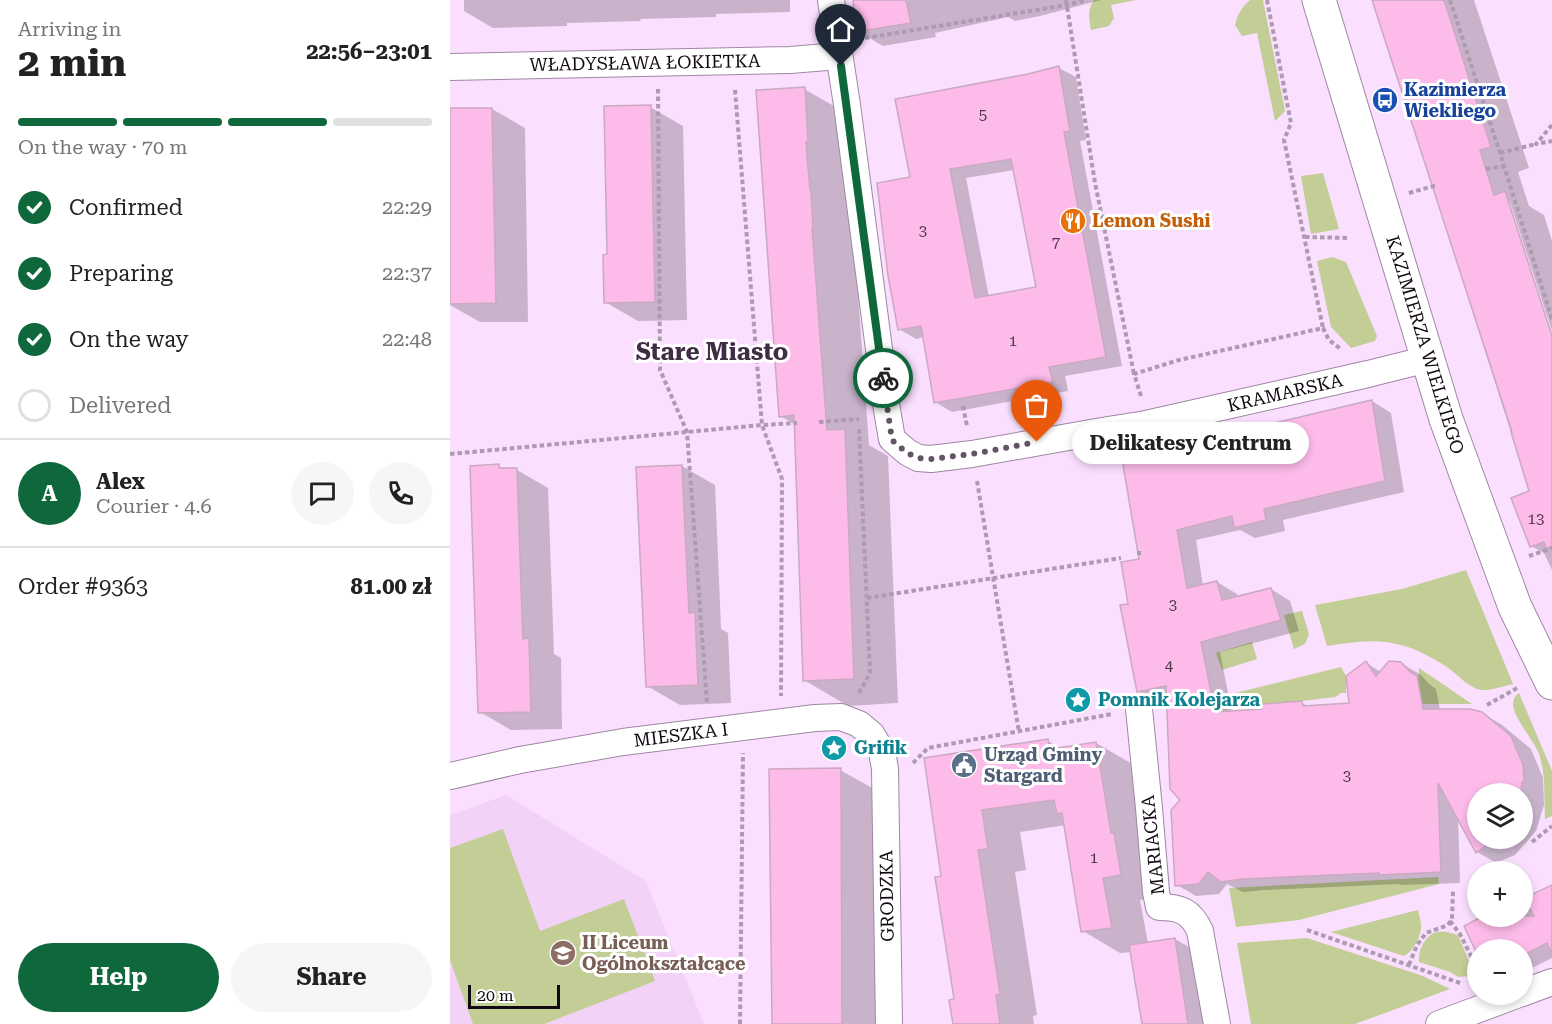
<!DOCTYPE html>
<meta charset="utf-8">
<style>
:root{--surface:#fff;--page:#f6f6f6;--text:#222;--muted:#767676;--line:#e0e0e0;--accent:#0e683b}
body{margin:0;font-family:"Roboto Serif",serif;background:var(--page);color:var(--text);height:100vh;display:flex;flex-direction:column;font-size:22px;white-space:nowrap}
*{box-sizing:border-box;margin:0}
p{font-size:20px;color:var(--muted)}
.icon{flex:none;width:33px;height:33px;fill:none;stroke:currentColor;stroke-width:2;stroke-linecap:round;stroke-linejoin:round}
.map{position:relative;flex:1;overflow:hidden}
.side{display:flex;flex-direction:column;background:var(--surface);width:450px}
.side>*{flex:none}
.tools{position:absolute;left:1017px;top:783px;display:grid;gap:12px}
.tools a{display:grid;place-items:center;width:66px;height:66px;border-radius:50%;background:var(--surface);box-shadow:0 3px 9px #0003;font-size:30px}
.scale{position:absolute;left:18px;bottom:15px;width:92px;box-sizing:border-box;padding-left:6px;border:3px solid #110812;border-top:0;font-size:16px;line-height:21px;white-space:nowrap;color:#110812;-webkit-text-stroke:4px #fff;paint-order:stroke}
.pin{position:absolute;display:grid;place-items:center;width:51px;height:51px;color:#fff;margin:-62px -26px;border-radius:50% 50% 50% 0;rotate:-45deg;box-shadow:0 0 6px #0007}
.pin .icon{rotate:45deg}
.courier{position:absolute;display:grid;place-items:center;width:60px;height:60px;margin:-30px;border:4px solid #0e683b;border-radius:50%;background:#fff;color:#222;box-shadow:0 2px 8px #0007}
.bubble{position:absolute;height:42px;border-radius:21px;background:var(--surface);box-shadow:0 3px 9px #0003;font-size:20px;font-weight:700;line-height:42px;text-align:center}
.head em{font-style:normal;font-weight:700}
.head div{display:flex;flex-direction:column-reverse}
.head{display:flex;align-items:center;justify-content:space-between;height:102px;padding:0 18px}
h1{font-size:39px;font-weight:700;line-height:45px}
.bar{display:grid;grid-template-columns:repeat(4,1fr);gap:9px 6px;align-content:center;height:72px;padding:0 18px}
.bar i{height:8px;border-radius:4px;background:var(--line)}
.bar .on{background:var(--accent)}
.bar p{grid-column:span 4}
.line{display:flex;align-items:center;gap:15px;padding:0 18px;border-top:2px solid var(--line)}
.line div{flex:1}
.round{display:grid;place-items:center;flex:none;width:63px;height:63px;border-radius:32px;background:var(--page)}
ol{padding:0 18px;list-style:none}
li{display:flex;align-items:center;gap:18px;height:66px}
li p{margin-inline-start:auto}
li .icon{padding:6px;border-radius:50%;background:var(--accent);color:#fff;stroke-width:4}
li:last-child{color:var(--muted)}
li i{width:33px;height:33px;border:3px solid var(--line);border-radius:50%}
.action{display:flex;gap:12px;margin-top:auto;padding:12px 18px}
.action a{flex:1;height:69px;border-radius:36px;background:var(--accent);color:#fff;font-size:24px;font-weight:700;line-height:69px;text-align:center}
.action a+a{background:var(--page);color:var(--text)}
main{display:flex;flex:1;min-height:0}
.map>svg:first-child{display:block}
</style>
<main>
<section class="side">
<div class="head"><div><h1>2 min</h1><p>Arriving in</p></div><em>22:56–23:01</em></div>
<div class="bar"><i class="on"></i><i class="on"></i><i class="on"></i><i></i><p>On the way · 70 m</p></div>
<ol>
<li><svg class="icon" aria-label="check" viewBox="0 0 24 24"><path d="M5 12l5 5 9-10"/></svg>Confirmed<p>22:29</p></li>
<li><svg class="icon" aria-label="check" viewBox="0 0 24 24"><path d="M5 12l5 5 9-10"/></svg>Preparing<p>22:37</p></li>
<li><svg class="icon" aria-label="check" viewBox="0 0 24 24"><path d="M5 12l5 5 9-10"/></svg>On the way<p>22:48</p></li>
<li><i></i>Delivered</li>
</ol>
<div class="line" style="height:108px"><b class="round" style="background:var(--accent);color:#fff">A</b><div><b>Alex</b><p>Courier · 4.6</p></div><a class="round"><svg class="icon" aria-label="chat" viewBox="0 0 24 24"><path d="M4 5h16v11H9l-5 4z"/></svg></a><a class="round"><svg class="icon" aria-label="phone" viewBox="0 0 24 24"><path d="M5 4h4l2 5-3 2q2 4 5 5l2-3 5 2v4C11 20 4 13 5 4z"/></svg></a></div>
<div class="line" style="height:78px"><div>Order #9363</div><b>81.00 zł</b></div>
<div class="action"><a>Help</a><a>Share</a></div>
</section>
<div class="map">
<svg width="1102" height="1024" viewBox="0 0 1102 1024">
<rect width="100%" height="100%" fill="#fae0fe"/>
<polygon fill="#f2d3f7" points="56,795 196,881 254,1024 0,1024 0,815"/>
<g fill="#c3cd96">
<path d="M644,0h42l-25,5 3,13 -5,8 -18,4c-2,-12 -4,-20 3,-30z"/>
<path d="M800,0h13l22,111 -10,10 -18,-88 -15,3 -7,-11c3,-11 6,-17 15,-25z"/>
<polygon points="873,173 889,229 861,234 851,176"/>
<polygon points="882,257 896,262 927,336 925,341 901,348 881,327 867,261"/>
<path d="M1016,570l47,114c-8,2 -25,7 -32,6 -12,-2 -24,-16 -34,-23 -14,-9 -30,-18 -46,-22 -26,-7 -48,-3 -74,1l-12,-41 87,-16z"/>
<polygon points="852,611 859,634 855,644 844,649 834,615"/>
<polygon points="802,642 807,659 772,670 766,653"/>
<polygon points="891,667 896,676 896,693 891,693 885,697 852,701 812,704 761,712 769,697"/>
<polygon points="969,668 1022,704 967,704"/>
<path d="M1069,693l33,78v45l-7,3c-1,-20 1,-46 -6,-65 -6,-15 -25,-36 -26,-49 0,-6 2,-9 6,-12z"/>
<polygon points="53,829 90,931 174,899 205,981 94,1024 23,1024 0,960 0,848"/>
<polygon points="988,877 989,884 849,920 786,927 779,888"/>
<path d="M968,910c1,5 3,11 3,15 1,10 -8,27 -17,31l-73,-24z"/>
<path d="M997,932l11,3 16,38 -3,3 -13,1 -8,-5 -31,-10c-1,-10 4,-22 13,-28 4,-3 10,-2 15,-2z"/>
<polygon points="857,938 973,976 1000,989 905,1024 801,1024 787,943"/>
</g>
<g fill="#0003" fill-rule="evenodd">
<polygon points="14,0 340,0 340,12 266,14 266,17 190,19 191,21 117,23 117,26 43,28 14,11"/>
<polygon points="404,0 651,0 590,16 565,21 558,17 485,33 486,37 433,46 407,31"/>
<polygon points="923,0 1024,0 1079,168 1068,172 1079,206 1094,215 1102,241 1102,331 1060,202 1057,202 1102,340 1102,570 1094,553 1081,546 1080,492"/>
<path d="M609,68l17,9 10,63 -6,1 42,225 -57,10 3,15 -116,21 -17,-10 -11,-65 -8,2 -17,-10 13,-151 116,-103zM564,170l24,118 -49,9 -23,-119z"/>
<polygon points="354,89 398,114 405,253 419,445 438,456 448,703 398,706 354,680 346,425 330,416"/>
<polygon points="200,107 233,126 237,320 188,321 155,302 158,256"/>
<polygon points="42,109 75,128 78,322 30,322 0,305 0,110"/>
<path d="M922,401l19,12 13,79 -121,28 2,11 -30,7 -15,-8 -44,10 7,46 14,-4 20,12 1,4 33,-9 19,12 9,30 -79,21 12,61 32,-3 38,-7 8,4 40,-2 16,-42 15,9 20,-9 20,12 8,9 7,5 4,21 42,3 20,12 29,24 12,29 1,27 -8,26 -21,24 -19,8 -19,-11 -19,-35 2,66 -59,2 -3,-1 -134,6 -21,2 -16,-8 -8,10 -23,2 -19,-11 5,-86 -14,-98 -10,2 -20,-12 -9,-86 12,-44 -17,-101zM1028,794h44v44h-44z"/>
<polygon points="49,466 55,470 67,470 98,488 104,654 111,658 112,729 61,730 30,712"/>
<polygon points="232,466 265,485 271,629 278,633 281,703 230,705 197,686"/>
<polygon points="598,741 611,749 646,743 684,765 709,896 690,900 698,943 725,939 763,961 772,1024 691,1024 693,1024 682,952 670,953 633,931 616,825 570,832 576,870 565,872 587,1015 583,1016 584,1024 505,1024 505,1000 493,878 475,759"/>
<polygon points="390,770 435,795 436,1024 323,1024"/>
<polygon points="1102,887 1102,958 1072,973 1072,901"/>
</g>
<g fill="#fcbbe9" stroke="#cba9c0" stroke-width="1.5" fill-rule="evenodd">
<polygon points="403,0 456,0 461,23 406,32"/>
<polygon points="922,0 994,0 1041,147 1030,150 1044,195 1055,191 1102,336 1102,547 1096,548 1094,542 1080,547 1061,498 1079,491 1061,432 1062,432"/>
<path d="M609,66l11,65 -6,1 42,225 -57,10 4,15 -119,21 -13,-77 -23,4 -10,-54 -11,-93 33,-6 -15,-78 133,-25zM561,159l25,128 -61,11 -25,-129z"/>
<polygon points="355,87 358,142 356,142 360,190 361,190 363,228 362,228 377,430 395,429 404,679 353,681 344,415 329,417 306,90"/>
<polygon points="201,105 205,302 154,303 153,255 157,254 154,106"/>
<polygon points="0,108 42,108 46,303 0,304"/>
<polygon points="922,400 935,481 814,509 816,520 784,528 782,516 727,530 737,588 767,581 772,600 821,588 831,620 751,642 765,712 812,709 812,704 852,701 853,706 899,703 896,676 916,661 926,676 939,661 951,662 960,672 967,676 973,709 1020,709 1032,712 1061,736 1073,765 1074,781 1072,782 1071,794 1028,794 1028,838 1046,838 1026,853 988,783 991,872 930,875 929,873 793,879 771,882 758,872 749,884 725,886 721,810 730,800 720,789 716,686 687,692 670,605 678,604 671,562 689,559 672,459"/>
<polygon points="49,464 49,468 67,468 72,614 73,639 79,638 81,712 28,713 20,466"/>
<polygon points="232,465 239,613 245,612 248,685 196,687 186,467"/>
<polygon points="598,739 600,749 646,742 661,833 664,833 671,875 653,878 662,928 631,932 612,813 607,814 604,800 532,810 538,849 528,850 550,994 546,995 550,1024 503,1024 499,1000 504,999 485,877 491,876 474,758"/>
<polygon points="391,768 392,1024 322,1024 319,769"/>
<polygon points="1102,885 1102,953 1097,943 1072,956 1072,950 1028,950 1028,956 1014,926 1033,916 1084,916 1074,898"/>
<polygon points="725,938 738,1024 692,1024 679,945"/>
</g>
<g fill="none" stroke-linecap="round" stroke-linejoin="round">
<g stroke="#9f87a3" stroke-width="28">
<g id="street">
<polyline points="381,0 397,105 437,410 442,439 457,452 468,458 481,459 522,454 652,431 696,424 918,374 978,359"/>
<polyline points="0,67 340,60 389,56"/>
<path d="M689,709l10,99 7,84 3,15c21,0 32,4 41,24l17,93"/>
<polyline points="0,776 70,760 173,742 365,718 391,717 409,724 422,735 432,752 435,769 439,1024"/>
<polyline points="1072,993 1102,982"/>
<polyline points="989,1024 1069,994"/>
</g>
</g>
<g stroke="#9f87a3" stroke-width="35">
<polyline id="secondary" points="869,0 996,419 1065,607 1102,683"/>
</g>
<g stroke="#ae9ab1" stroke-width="4" stroke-dasharray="4.5 3" stroke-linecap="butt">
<polyline points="616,0 645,183 684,374"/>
<polyline points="817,0 841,123 834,140 873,328"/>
<polyline points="1000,0 1050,153 1102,319"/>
<polyline points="415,38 617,5 637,0"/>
<polyline points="208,89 210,370 237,432 257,703"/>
<polyline points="285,90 312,425 332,479 331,696"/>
<polyline points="1102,125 1086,144 1102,141"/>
<polyline points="1050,153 1086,144"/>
<polyline points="1036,169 1054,166"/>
<polyline points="959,193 987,185"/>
<polyline points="855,237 899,238"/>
<polyline points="691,396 684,374 729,360 873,328 879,340 892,350"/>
<polyline points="513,406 517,426"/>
<polyline points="369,422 409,419"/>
<polyline points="0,454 312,425 347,423"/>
<polyline points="527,481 569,732"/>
<polyline points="689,551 689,555"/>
<polyline points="1079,556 1102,548"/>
<polyline points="417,598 671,558"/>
<polyline points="409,693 420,673 409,428"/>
<polyline points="1037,705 1069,687"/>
<polyline points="463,763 478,748 662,714"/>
<polyline points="1082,842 1102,826"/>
<polyline points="1000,921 1010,934 1028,970"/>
<polyline points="857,930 1013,984"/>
<polyline points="959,965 967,945 976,933 998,925 1002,919 1003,891"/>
<polyline points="290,1024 293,753"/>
</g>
<use href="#street" stroke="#fff" stroke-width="26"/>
<use href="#secondary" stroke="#fff" stroke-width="33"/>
</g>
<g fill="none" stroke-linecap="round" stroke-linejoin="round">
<polyline stroke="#635465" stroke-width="6" stroke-dasharray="0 10.8" points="433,378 442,440 457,453 468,458 481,459 522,454 587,442"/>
<polyline stroke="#0e683b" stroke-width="8" points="391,66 433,378"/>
</g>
<defs>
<g id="bus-disc" transform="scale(1.35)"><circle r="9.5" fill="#1a4fb4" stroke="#fff"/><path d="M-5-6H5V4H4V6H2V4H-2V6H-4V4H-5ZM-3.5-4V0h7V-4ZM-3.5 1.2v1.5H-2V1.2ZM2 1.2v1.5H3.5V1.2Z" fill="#fff"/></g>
<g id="restaurant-disc" transform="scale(1.35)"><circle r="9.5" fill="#e8710a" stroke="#fff"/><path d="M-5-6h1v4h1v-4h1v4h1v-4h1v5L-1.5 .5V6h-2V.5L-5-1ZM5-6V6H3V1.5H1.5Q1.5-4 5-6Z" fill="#fff"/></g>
<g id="sight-disc" transform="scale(1.35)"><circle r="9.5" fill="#0f9aa8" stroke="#fff"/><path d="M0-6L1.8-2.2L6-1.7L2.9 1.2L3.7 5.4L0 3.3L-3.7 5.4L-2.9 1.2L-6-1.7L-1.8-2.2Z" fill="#fff"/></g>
<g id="civic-disc" transform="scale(1.35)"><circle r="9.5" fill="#5c6f8a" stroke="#fff"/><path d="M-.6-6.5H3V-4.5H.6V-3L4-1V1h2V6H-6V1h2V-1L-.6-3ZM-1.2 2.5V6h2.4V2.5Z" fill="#fff"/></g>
<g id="school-disc" transform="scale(1.35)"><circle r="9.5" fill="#8d6e63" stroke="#fff"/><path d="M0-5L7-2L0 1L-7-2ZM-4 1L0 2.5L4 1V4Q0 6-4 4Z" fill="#fff"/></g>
</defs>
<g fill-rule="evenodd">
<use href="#bus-disc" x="935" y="100"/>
<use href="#restaurant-disc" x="623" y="221"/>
<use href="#sight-disc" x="628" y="700"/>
<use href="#sight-disc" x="384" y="748"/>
<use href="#civic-disc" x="514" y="765"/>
<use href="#school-disc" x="113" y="953"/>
</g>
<g text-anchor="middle" stroke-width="6" stroke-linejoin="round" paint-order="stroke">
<g font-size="15" fill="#4c3548">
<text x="533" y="120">5</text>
<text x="473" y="236">3</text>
<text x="606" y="247">7</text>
<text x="563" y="346">1</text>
<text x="1086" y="524">13</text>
<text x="723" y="610">3</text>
<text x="719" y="671">4</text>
<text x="897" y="781">3</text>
<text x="644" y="863">1</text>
</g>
<g font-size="18" fill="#110812" stroke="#fff">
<text transform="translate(195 63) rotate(-1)" y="6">WŁADYSŁAWA ŁOKIETKA</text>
<text transform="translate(975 345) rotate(73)" y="6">KAZIMIERZA WIELKIEGO</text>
<text transform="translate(835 393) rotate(-13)" y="6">KRAMARSKA</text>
<text transform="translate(231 735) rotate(-7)" y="6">MIESZKA I</text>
<text transform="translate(703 845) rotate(-96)" y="6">MARIACKA</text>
<text transform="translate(437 896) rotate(-91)" y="6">GRODZKA</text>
</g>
<g font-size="18" font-weight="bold" fill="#164399" stroke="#fff" text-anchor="start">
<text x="954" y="96">Kazimierza<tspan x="954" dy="21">Wiekliego</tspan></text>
</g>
<g font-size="18" font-weight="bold" fill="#c56008" stroke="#fff" text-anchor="start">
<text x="642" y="227">Lemon Sushi</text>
</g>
<g font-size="18" font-weight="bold" fill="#0d838f" stroke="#fff" text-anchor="start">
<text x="648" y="706">Pomnik Kolejarza</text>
<text x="404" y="754">Grifik</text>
</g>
<g font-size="18" font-weight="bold" fill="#4e5e75" stroke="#fff" text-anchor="start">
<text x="534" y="761">Urząd Gminy<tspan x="534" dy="21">Stargard</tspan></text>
</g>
<g font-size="18" font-weight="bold" fill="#785e54" stroke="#fff" text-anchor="start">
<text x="132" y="949">II Liceum<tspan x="132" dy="21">Ogólnokształcące</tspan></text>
</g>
<g font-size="24" font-weight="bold" fill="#402c44" stroke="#fff">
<text x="262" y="360">Stare Miasto</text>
</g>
</g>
</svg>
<div class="tools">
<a><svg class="icon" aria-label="layers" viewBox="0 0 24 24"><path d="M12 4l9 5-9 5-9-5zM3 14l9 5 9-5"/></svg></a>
<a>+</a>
<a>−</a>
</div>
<div class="scale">20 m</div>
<div class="pin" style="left:587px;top:442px;background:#ea580c"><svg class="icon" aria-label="bag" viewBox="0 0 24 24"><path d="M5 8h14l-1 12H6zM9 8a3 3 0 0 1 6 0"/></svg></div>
<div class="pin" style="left:391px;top:66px;background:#1f2937"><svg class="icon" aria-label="home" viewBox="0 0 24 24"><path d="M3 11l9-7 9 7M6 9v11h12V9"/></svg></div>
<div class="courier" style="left:433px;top:378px"><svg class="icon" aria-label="bike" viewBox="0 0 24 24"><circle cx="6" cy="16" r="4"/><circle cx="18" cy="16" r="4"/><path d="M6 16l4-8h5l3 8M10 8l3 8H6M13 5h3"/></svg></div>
<div class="bubble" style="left:622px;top:422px;width:237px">Delikatesy Centrum</div>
</div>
</main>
